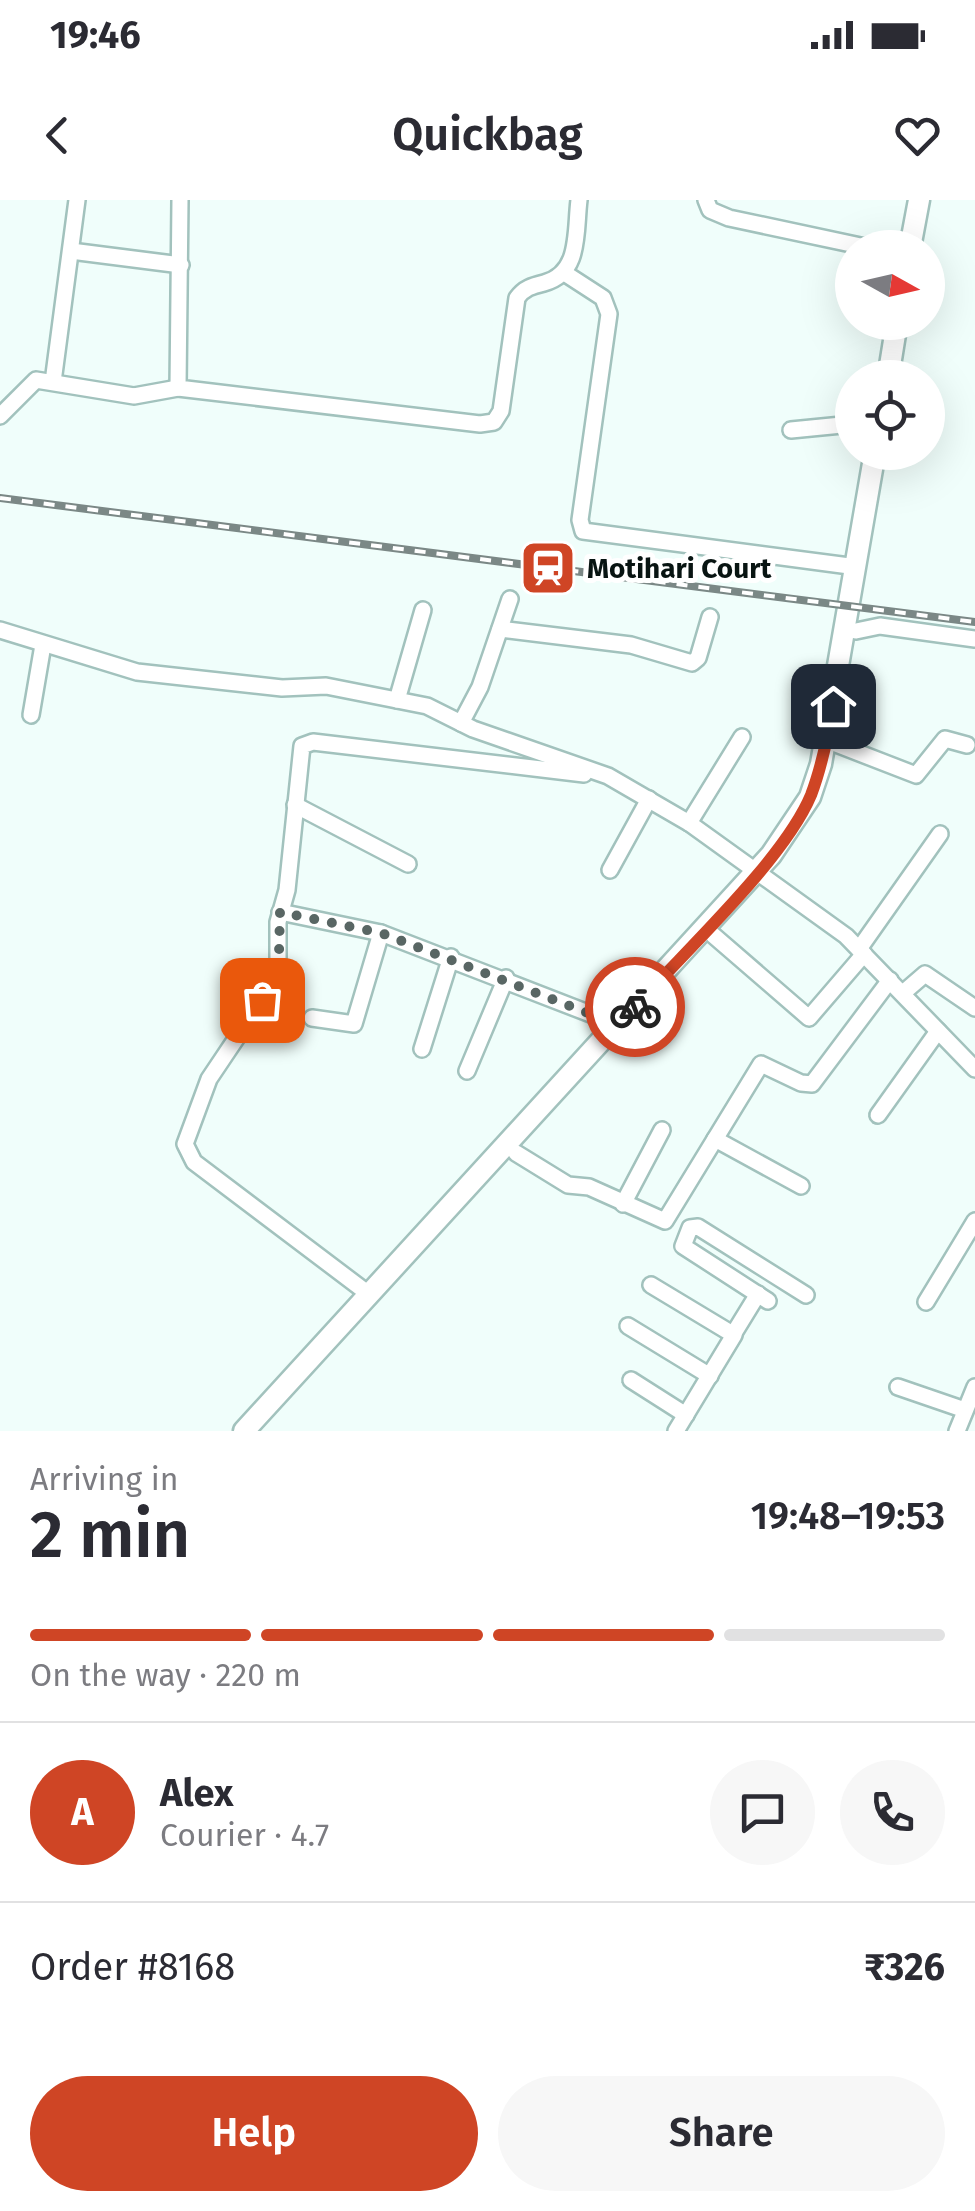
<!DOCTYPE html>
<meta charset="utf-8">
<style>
:root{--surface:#fff;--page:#f7f7f7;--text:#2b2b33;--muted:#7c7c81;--line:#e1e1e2;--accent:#cf4525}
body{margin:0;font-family:"Fira Sans",sans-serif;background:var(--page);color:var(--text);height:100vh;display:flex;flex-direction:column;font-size:38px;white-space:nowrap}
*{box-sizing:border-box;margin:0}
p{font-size:32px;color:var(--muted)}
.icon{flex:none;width:55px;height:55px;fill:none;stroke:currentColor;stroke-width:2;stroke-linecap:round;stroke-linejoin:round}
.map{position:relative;height:1231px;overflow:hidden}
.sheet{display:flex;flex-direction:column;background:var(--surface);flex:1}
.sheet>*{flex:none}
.needle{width:65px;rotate:98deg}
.buttons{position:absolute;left:835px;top:30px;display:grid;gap:20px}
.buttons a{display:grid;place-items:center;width:110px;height:110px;border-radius:50%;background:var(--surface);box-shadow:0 10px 40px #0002;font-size:50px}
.pin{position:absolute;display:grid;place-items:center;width:85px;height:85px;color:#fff;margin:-42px;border-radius:20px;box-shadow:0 5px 15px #0006}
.courier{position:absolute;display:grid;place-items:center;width:100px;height:100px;margin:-50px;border:8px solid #cf4525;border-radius:50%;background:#fff;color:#222;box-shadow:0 2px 12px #0007}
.headline em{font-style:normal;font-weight:600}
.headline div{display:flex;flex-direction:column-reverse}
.headline{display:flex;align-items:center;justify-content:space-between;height:170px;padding:0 30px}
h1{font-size:65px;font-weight:600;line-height:75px}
.bar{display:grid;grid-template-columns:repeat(4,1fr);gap:15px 10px;align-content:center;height:120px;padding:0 30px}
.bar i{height:12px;border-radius:8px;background:var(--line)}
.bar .active{background:var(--accent)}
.bar p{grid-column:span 4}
.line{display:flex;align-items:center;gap:25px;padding:0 30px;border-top:2px solid var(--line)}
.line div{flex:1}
.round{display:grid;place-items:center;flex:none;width:105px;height:105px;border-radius:52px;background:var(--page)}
.primary-button{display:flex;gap:20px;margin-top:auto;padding:20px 30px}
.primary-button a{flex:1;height:115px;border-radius:60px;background:var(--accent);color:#fff;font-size:40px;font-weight:600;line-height:115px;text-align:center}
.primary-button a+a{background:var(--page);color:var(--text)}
.status{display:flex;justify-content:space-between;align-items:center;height:70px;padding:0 50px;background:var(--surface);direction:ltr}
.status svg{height:28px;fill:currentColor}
header{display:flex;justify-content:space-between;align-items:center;height:130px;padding:0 30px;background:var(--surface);font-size:45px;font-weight:600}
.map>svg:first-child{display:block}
</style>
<div class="status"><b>19:46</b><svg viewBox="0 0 49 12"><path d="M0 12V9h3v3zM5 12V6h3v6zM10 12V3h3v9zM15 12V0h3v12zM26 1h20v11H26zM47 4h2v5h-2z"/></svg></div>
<header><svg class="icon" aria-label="back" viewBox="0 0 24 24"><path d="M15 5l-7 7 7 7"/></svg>Quickbag<svg class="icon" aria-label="heart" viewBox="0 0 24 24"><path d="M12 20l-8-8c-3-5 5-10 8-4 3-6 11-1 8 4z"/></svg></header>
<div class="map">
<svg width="975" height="1231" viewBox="0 0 975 1231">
<rect width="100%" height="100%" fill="#f0fefb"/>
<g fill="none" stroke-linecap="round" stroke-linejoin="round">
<g stroke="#a2c2bd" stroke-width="20">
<g id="minor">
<path d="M180,0l-2,188 302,36 14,-2 7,-11 16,-113c7,-10 15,-12 27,-15 37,-10 31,-51 35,-83"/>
<polyline points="706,0 710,10 729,18 870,48"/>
<polyline points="71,51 181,65"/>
<polyline points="566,74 603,98 609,114 580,320 583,331 857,367"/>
<polyline points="53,182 77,0"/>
<polyline points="0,216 36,180 134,196 178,188"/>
<polyline points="791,230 852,224"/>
<polyline points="500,429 631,445 692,463 698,458 710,417"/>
<polyline points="0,430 137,472 282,488 326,486 427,506 473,529 608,576 689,623 846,736 975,869"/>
<polyline points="856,431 880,426 975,439"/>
<polyline points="397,500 423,410"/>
<polyline points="31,515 43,445"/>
<polyline points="461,523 480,487 510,399"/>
<polyline points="836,544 916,575 945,539 967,545"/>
<polyline points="295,605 408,664"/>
<polyline points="689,623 742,537"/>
<polyline points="610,670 649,599"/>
<polyline points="280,712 381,733 619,825"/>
<polyline points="713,735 809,818 864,754"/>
<polyline points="859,749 940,634"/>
<polyline points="903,793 925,774 975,808"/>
<polyline points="312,818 354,824 381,733"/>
<polyline points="422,849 451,757"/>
<polyline points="467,871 506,778"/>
<polyline points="878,915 938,831"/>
<polyline points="715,939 801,986"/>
<polyline points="516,953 568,985 589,987 665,1021 761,864 801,883 812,884 890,780"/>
<polyline points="623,1004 662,930"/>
<polyline points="651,1085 734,1135 676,1231"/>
<polyline points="370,1095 194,962 185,944 209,879 266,794 278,761 278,722 287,690 302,546 313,542 584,574"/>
<polyline points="768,1101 683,1046 690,1028 698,1027 806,1095"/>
<polyline points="926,1102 975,1021"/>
<polyline points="628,1126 710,1176"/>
<polyline points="734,1133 758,1094"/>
<polyline points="631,1180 686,1215"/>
<polyline points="898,1187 965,1210"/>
<polyline points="957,1231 975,1187"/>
</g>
</g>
<g stroke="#a2c2bd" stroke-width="25">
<g id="major">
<polyline points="910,48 919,0"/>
<polyline points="888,178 897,122"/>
<polyline points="244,1231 771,655 810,597 821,564 875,252"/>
</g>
</g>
<use href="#minor" stroke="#fff" stroke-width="15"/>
<use href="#major" stroke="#fff" stroke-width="20"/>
<g stroke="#7b8886" stroke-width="8">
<polyline id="rail" points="0,298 975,422"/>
</g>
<use href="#rail" stroke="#fff" stroke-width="4" stroke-dasharray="11" stroke-linecap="butt"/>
</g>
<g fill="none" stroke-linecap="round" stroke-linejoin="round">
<polyline stroke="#596664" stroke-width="10" stroke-dasharray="0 18" points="262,800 279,754 280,712 381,733 619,825 635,807"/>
<path stroke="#cf4525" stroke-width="12" d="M635,807c49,-55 149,-147 176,-212 11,-29 17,-59 22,-89"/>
</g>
<defs>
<g id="station-square" transform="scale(2.875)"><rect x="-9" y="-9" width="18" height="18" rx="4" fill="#cf4525" stroke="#fff"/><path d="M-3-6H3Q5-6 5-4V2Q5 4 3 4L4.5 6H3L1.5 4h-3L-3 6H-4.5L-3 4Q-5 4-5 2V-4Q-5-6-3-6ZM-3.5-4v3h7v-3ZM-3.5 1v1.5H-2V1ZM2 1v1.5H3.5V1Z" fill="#fff"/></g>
</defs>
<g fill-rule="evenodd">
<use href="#station-square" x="548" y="368"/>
</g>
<g text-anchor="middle" stroke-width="10" stroke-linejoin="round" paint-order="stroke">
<g font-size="28" font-weight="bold" fill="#081412" stroke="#fff" text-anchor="start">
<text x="587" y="378">Motihari Court</text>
</g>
</g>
</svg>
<div class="buttons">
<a><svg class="needle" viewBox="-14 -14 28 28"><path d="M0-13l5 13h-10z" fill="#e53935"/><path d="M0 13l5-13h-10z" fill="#7c7c81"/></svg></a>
<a><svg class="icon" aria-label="locate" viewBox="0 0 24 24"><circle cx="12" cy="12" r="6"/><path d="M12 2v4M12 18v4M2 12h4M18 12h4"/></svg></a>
</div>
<div class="pin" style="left:262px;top:800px;background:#ea580c"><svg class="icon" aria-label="bag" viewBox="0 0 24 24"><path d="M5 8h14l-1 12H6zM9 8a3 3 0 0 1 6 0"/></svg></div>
<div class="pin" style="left:833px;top:506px;background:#1f2937"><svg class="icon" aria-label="home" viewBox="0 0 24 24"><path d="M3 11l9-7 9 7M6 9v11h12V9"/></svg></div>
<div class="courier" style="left:635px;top:807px"><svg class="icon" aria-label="bike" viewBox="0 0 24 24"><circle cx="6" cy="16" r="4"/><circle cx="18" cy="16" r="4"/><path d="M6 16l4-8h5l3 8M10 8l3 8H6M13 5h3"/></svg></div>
</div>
<section class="sheet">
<div class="headline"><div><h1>2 min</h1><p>Arriving in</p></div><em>19:48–19:53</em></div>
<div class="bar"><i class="active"></i><i class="active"></i><i class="active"></i><i></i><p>On the way · 220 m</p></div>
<div class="line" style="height:180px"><b class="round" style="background:var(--accent);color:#fff">A</b><div><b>Alex</b><p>Courier · 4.7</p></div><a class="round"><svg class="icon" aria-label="chat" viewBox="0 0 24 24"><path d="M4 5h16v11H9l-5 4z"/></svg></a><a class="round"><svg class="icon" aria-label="phone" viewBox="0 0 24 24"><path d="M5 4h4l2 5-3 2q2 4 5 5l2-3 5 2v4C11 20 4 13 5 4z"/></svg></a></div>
<div class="line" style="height:130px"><div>Order #8168</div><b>₹326</b></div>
<div class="primary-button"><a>Help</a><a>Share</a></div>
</section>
